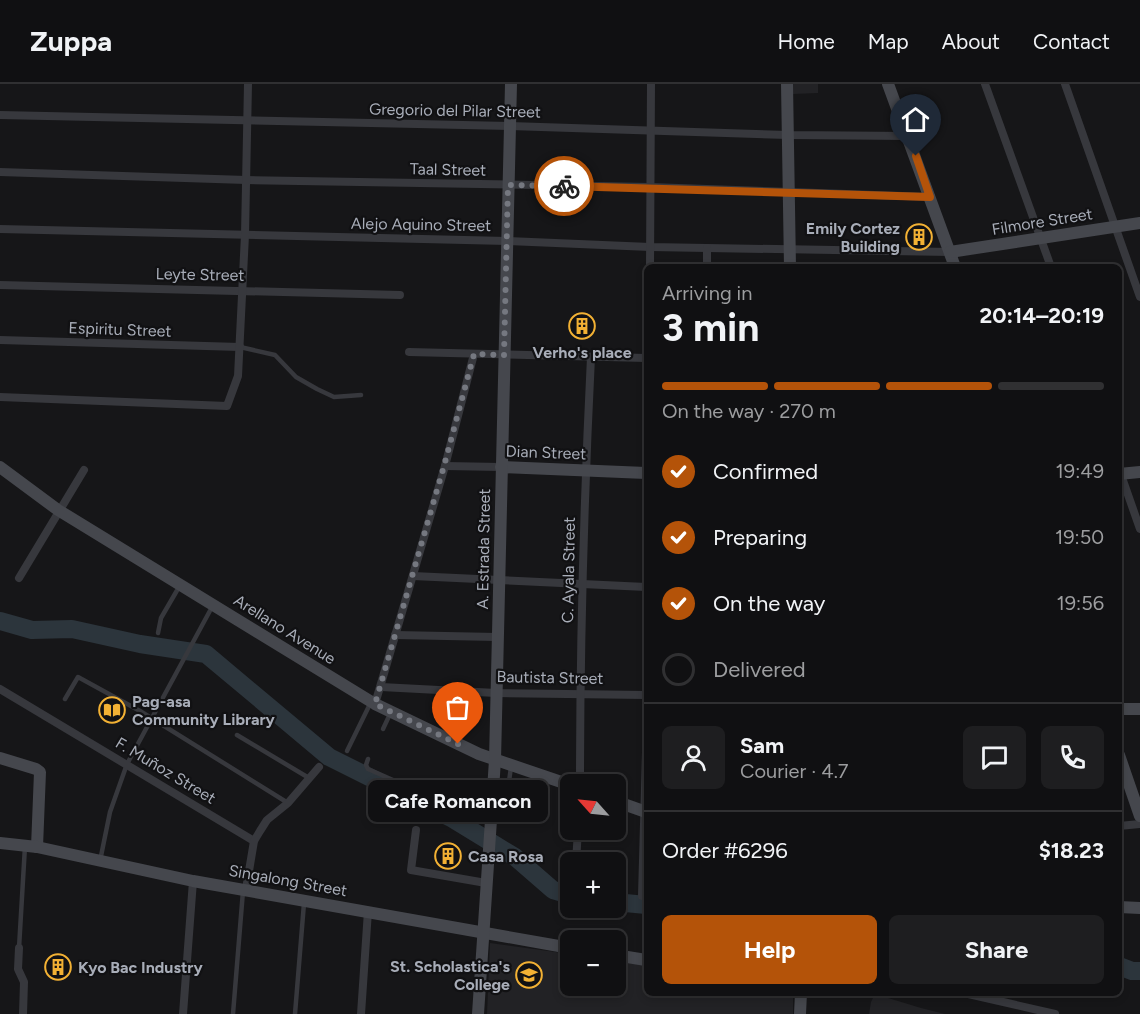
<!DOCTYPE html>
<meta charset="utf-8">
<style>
:root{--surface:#101012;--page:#1e1e20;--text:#f1f3f6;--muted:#9c9d9f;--line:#303032;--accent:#b45309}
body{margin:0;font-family:Figtree,sans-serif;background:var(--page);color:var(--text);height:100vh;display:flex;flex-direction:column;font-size:22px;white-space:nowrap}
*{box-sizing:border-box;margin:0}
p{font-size:20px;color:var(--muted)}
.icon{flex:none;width:33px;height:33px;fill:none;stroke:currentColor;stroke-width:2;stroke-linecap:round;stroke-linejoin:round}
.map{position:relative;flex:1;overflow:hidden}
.panel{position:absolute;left:644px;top:180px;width:478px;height:732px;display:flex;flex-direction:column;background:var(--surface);border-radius:9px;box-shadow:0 3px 9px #0003,0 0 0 2px var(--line)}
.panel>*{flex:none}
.needle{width:39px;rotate:297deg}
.fabs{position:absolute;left:560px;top:690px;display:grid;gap:12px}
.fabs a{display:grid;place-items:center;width:66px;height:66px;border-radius:9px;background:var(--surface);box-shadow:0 3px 9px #0003,0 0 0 2px var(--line);font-size:30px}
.pin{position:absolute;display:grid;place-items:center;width:51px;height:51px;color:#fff;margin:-62px -26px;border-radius:50% 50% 50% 0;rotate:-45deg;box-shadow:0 0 6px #0007}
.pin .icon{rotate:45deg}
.courier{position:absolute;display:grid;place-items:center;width:60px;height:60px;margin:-30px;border:4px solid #b45309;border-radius:50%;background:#fff;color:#222;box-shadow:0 2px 8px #0007}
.bubble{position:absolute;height:42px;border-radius:9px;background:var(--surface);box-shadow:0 3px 9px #0003,0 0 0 2px var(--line);font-size:20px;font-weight:700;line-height:42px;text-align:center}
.head em{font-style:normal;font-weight:700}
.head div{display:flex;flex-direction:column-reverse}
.head{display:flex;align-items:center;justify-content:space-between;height:102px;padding:0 18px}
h1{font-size:39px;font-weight:700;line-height:45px}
.bar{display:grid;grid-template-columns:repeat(4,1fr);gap:9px 6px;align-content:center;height:72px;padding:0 18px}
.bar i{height:8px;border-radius:4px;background:var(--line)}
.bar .current{background:var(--accent)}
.bar p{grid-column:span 4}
.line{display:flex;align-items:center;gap:15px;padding:0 18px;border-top:2px solid var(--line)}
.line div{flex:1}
.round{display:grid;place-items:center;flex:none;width:63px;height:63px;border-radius:9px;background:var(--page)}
ol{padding:0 18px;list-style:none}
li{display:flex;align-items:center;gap:18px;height:66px}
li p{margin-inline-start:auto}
li .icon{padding:6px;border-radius:50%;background:var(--accent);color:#fff;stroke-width:4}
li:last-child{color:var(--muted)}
li i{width:33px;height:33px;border:3px solid var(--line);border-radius:50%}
.button{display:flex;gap:12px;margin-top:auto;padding:12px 18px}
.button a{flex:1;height:69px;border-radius:9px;background:var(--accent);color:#fff;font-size:24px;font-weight:700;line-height:69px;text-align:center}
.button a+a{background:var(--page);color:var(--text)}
header{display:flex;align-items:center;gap:36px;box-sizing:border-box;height:84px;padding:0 30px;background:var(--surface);border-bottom:2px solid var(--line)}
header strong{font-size:28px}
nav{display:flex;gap:33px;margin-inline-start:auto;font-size:21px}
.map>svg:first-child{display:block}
</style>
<header>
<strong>Zuppa</strong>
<nav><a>Home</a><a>Map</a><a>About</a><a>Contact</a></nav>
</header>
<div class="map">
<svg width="1140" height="930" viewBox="0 0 1140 930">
<rect width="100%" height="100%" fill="#161618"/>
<g fill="#222225">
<polygon points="793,0 818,0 818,9 793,10"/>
<polygon points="490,859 570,870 570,902 615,902 615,875 646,880 646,909 793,909 793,930 487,930"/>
<polygon points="875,910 921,924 945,930 869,930 871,918"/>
</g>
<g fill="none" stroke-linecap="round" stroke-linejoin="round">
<g stroke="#2c353c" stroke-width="18">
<polyline points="0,537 32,546 72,545 140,560 206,570 329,673 453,735 515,773 553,806 570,811"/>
<polyline points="615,818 646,821"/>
<polyline points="1119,882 1132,887 1140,887"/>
</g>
<g stroke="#37383d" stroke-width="4.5">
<polyline points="240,263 275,271 296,293 317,305 334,313 361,311"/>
<polyline points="158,549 161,534 179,503"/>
<polyline points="65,615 78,593 140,627 288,719"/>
<polyline points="383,645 390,630"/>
<polyline points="237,651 309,694"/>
<polyline points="347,667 370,620"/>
<polyline points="368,675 366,681 368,685 463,727 491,734"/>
<polyline points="506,719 511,683"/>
<polyline points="470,729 491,708"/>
<polyline points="100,777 110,728 127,680 212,523"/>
<polyline points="19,864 25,762"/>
<polyline points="620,884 622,875"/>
<polyline points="233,930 243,807"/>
<polyline points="295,930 304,819"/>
</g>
<g stroke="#37383d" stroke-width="8">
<polyline points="985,0 1051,183"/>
<polyline points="1065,0 1140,213"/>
<polyline points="0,31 510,42 788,51 909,52"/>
<polyline points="0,88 246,96 650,103 931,113"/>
<polyline points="0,145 507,157 650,163 950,168"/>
<polyline points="707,164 707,183"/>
<polyline points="650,183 651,0"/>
<polyline points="0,201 400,211"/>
<polyline points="0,256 240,263"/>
<polyline points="409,268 646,274"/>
<polyline points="0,313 227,322 238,292 245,151 248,0"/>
<polyline points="445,382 501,383"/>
<polyline points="1119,385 1140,445"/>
<polyline points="413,492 646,503"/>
<polyline points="19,494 84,386"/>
<polyline points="395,551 497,553"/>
<polyline points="381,603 496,609 646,611"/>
<polyline points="0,605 254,757"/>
<polyline points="375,620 445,382 474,270"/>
<path d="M580,700c0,-142 4,-285 11,-427"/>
<polyline points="1119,742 1140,740"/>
<polyline points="416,746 411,786 486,799"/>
<polyline points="576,778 578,746"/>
<polyline points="246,805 254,757 260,747 267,736 288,719 319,683"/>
<polyline points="642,812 646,668"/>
<polyline points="19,864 18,885 24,898 23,930"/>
<polyline points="964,909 1055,930"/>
<polyline points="183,930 193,797"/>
<polyline points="361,930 368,827"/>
</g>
<g stroke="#45474d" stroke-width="12">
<polyline points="787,0 790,183"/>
<polyline points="888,0 955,183"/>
<polyline points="950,168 1140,139"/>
<polyline points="0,383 58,426 375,620 479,670 570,701"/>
<polyline points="501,383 646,389"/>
<polyline points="1119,390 1140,388"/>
<polyline points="1119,625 1140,625"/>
<polyline points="1119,671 1140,732"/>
<polyline points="0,674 36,685 40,688 37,763"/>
<polyline points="615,717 646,728"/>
<polyline points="0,759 37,763 193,797 570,864"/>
<polyline points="1119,823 1140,824"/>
<polyline points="615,871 646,876"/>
<polyline points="478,930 495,676 511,0"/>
<polyline points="800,930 801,909"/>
</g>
</g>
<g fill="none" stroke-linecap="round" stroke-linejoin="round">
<polyline stroke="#757880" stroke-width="6" stroke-dasharray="0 10.8" points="458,660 375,620 444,382 474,270 504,271 508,101 564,102"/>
<polyline stroke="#b45309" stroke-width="8" points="564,102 930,113 916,72"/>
</g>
<defs>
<g id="building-ring" transform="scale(1.35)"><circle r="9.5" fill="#111113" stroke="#f2b134" stroke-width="1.5"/><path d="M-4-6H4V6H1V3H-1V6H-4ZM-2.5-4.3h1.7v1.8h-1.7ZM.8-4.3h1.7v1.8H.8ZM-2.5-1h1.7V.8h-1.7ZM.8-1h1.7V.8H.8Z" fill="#f2b134"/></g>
<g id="library-ring" transform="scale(1.35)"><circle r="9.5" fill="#111113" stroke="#f2b134" stroke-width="1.5"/><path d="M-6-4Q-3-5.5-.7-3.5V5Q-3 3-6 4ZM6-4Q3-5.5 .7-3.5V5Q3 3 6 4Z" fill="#f2b134"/></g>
<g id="university-ring" transform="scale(1.35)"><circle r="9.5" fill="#111113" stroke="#f2b134" stroke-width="1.5"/><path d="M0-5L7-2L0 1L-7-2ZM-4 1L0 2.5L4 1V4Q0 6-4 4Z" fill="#f2b134"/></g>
</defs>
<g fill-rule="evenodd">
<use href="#building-ring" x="919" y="153"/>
<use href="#building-ring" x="582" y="242"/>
<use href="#library-ring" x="112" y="626"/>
<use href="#building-ring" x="448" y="772"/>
<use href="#building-ring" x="58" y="883"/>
<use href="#university-ring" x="529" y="891"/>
</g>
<g text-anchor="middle" stroke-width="4.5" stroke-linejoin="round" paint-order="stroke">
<g font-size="16" fill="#a8adb8" stroke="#111113">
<text transform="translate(455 26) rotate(1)" y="6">Gregorio del Pilar Street</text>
<text transform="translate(448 85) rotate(1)" y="6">Taal Street</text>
<text transform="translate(1042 137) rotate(-9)" y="6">Filmore Street</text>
<text transform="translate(421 140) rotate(1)" y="6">Alejo Aquino Street</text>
<text transform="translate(200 190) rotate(1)" y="6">Leyte Street</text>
<text transform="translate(120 245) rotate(2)" y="6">Espiritu Street</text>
<text transform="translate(546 368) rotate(2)" y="6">Dian Street</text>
<text transform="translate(483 465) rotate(-89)" y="6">A. Estrada Street</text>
<text transform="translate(568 486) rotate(-89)" y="6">C. Ayala Street</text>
<text transform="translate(285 545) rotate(32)" y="6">Arellano Avenue</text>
<text transform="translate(550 593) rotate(1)" y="6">Bautista Street</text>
<text transform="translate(166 686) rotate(31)" y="6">F. Muñoz Street</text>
<text transform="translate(288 796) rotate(10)" y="6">Singalong Street</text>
</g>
<g font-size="16" font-weight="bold" fill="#a8adb8" stroke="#111113" text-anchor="start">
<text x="900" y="150" text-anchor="end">Emily Cortez<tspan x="900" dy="18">Building</tspan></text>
<text x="582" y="274" text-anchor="middle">Verho's place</text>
<text x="132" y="623">Pag-asa<tspan x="132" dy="18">Community Library</tspan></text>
<text x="468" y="778">Casa Rosa</text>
<text x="510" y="888" text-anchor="end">St. Scholastica's<tspan x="510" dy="18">College</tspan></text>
<text x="78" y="889">Kyo Bac Industry</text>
</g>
</g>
</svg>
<div class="fabs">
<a><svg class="needle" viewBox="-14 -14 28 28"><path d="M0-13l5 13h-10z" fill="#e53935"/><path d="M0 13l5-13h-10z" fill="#9c9d9f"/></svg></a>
<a>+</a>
<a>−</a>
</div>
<div class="pin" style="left:458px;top:660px;background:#ea580c"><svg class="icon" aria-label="bag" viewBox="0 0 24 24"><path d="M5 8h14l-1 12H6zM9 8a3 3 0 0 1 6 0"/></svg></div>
<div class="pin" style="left:916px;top:72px;background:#1f2937"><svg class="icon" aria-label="home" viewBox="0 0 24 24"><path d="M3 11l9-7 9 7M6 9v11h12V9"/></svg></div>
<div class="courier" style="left:564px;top:102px"><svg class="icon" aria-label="bike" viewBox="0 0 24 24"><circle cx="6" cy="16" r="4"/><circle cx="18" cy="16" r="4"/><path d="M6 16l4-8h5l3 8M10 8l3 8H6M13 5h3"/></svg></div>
<div class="bubble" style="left:368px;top:696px;width:180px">Cafe Romancon</div>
<section class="panel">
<div class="head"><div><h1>3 min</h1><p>Arriving in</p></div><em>20:14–20:19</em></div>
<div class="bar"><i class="current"></i><i class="current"></i><i class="current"></i><i></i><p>On the way · 270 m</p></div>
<ol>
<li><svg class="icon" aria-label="check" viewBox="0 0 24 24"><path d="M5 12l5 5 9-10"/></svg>Confirmed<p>19:49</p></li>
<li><svg class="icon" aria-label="check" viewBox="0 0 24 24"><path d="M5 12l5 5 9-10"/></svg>Preparing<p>19:50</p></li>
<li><svg class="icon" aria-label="check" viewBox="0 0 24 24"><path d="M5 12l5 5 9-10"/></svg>On the way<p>19:56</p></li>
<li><i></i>Delivered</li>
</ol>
<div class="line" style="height:108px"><a class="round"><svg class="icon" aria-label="person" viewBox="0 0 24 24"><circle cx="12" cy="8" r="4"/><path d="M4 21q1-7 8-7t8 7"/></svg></a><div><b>Sam</b><p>Courier · 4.7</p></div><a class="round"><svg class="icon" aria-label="chat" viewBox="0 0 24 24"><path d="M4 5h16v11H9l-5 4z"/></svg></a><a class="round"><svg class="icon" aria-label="phone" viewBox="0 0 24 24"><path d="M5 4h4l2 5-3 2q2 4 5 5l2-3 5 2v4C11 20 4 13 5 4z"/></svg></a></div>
<div class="line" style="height:78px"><div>Order #6296</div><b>$18.23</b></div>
<div class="button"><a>Help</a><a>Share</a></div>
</section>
</div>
